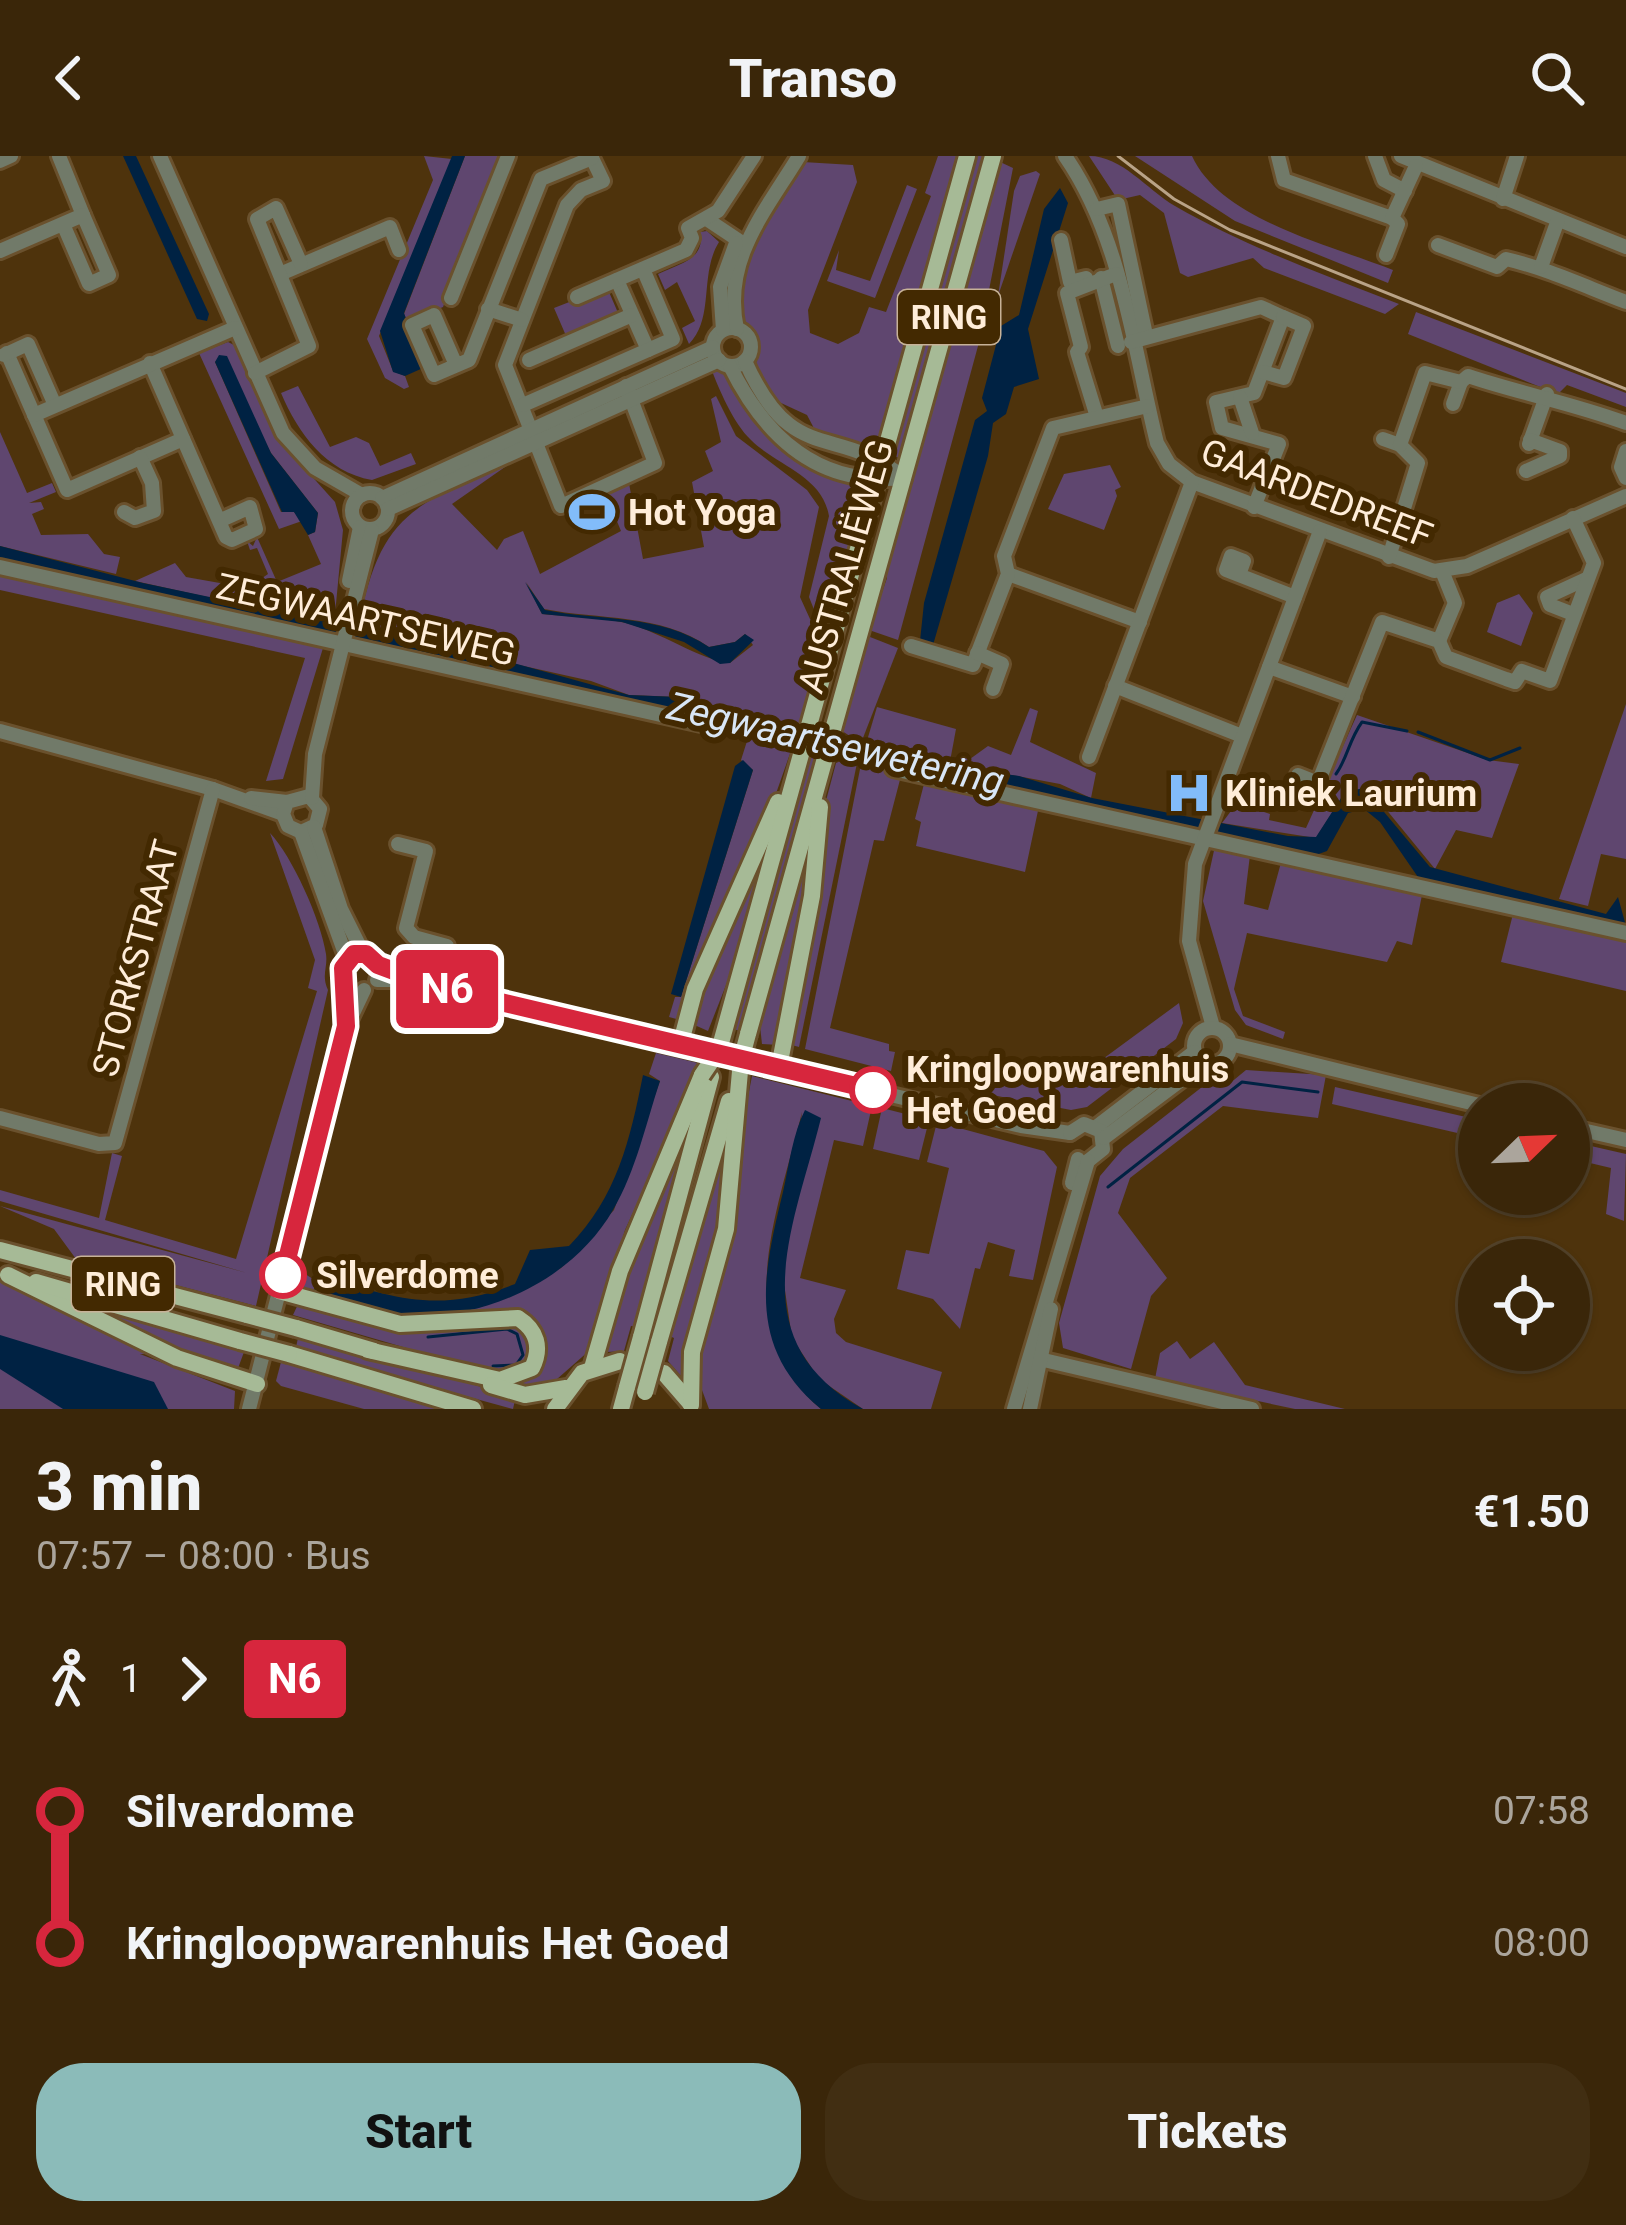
<!DOCTYPE html>
<html lang="en">
<head>
<meta charset="utf-8">
<style>
  body { margin:0; font-family:Roboto,sans-serif; background:#412e12; color:#f1f3f6; height:100vh; display:flex; flex-direction:column; font-size:45px; white-space:nowrap }
  * { box-sizing:border-box; margin:0 }
  p { font-size:39px; color:#aba59c }
  .icon { flex:none; width:66px; height:66px; fill:none; stroke:currentColor; stroke-width:2; stroke-linecap:round; stroke-linejoin:round }
  .map { position:relative; height:1253px; overflow:hidden }
  .drawer { display:flex; flex-direction:column; background:#3a2609; flex:1 }
  .drawer>* { flex:none }
  .badge { padding:0 24px; border-radius:9px; font-size:42px; line-height:78px }
  .needle { width:78px; rotate:67deg }
  .fabs { position:absolute; left:1458px; top:927px; display:grid; gap:24px }
  .fabs a { display:grid; place-items:center; width:132px; height:132px; border-radius:50%; background:#3a2609; box-shadow:0 3px 9px #0004,0 0 0 3px #54432a; font-size:60px }
  .map>.badge { position:absolute; translate:-50% -50%; box-shadow:0 0 0 6px #fff }
  .legs { display:flex; align-items:center; gap:18px; height:132px; padding:0 36px; font-size:39px }
  .legs p { margin-inline-start:auto }
  .head { display:flex; align-items:center; justify-content:space-between; height:204px; padding:0 36px }
  h1 { font-size:66px; font-weight:800; line-height:90px }
  .action { display:flex; gap:24px; margin-top:auto; padding:24px 36px }
  .action a { flex:1; height:138px; border-radius:48px; background:#8bbbb9; color:#111; font-size:48px; font-weight:800; line-height:138px; text-align:center }
  .action a+a { background:#412e12; color:#f1f3f6 }
  ul { padding:0 36px; list-style:none }
  li { display:flex; align-items:center; gap:42px; height:132px; font-size:45px }
  li i { display:grid; place-items:center; width:18px; height:100%; margin:0 15px; background:currentColor }
  li i::after { content:''; width:30px; height:30px; margin:-15px; border:9px solid; border-radius:50%; background:#3a2609 }
  li p { margin-inline-start:auto }
  li:first-child i { background:linear-gradient(#0000 50%,currentColor 0) }
  li:last-child i { background:linear-gradient(currentColor 50%,#0000 0) }
  header { display:flex; justify-content:space-between; align-items:center; height:156px; padding:0 36px; background:#3a2609; font-size:54px; font-weight:800 }
  .map>svg:first-child { display:block }
  .green { fill:#5f466f; fill-rule:evenodd }
  .water { fill:#002243 }
  .lines { fill:none; stroke-linecap:round; stroke-linejoin:round }
  .stream { stroke:#002243; stroke-width:3 }
  .minor-casing { stroke:#6a512d; stroke-width:20 }
  .major-casing { stroke:#6a512d; stroke-width:22 }
  .minor { stroke:#717a69; stroke-width:14 }
  .major { stroke:#a6ba96; stroke-width:16 }
  .tram { stroke:#b9a387; stroke-width:3 }
  .major-bridge-casing { stroke:#6a512d; stroke-width:22; stroke-linecap:butt }
  .major-bridge { stroke:#a6ba96; stroke-width:16 }
  .line-1-casing { stroke:#fff; stroke-width:27 }
  .line-1 { stroke:#d7263d; stroke-width:18 }
  .stop-1-dot { fill:#fff; stroke:#d7263d; stroke-width:6 }
  .labels { text-anchor:middle; stroke-width:12; stroke-linejoin:round; paint-order:stroke }
  .shield { fill:#432901; stroke:#c7b298; stroke-width:3 }
  .shield-label { font-size:33px; font-weight:bold; fill:#ffedd9 }
  .street-label { font-size:36px; fill:#ffedd9; stroke:#432901 }
  .poi-label { font-size:36px; font-weight:bold; fill:#ffedd9; stroke:#432901; text-anchor:start }
  .stop-label { font-size:36px; font-weight:bold; fill:#ffedd9; stroke:#432901; text-anchor:start }
  .water-label { font-size:39px; font-style:italic; fill:#d9e6f5; stroke:#432901 }
</style>
</head>
<body>
<header><svg class="icon" aria-label="back" viewBox="0 0 24 24"><path d="M15 5l-7 7 7 7"/></svg>Transo<svg class="icon" aria-label="search" viewBox="0 0 24 24"><circle cx="10" cy="10" r="6"/><path d="M15 15l6 6"/></svg></header>
<div class="map">
<svg width="1626" height="1253" viewBox="0 0 1626 1253">
  <rect width="100%" height="100%" fill="#4e330c"/>
  <g class="green">
    <polygon points="424,0 452,3 379,180 393,215 405,220 409,231 404,233 385,222 367,183 433,24"/>
    <polygon points="465,0 503,0 443,151 408,166 404,158"/>
    <polygon points="938,0 961,0 878,285 864,292 817,278 807,259 768,241 751,207 754,186 736,153 744,96 803,6 853,9 857,26 808,154 810,177 838,188 859,177 869,151 886,156 931,40 925,37"/>
    <polygon points="975,0 987,0 901,302 896,301 892,294"/>
    <path d="M1089,0C1122,0 1146,33 1175,50C1246,91 1323,118 1399,148L1385,158L1264,112L1253,102L1188,121L1180,117L1164,57L1140,39L1118,44Z"/>
    <path d="M1135,0H1192C1221,64 1330,89 1393,114L1388,127L1235,65Z"/>
    <polygon points="998,5 1013,12 978,190 898,484 869,474 887,422 887,403"/>
    <polygon points="1036,15 1040,18 998,140 1014,35 1020,20"/>
    <polygon points="907,29 917,33 875,142 827,125 839,94 836,114 870,125"/>
    <path d="M707,75L719,86C699,118 715,162 689,188L682,172L695,165L677,126L665,134L658,118C679,108 706,103 700,76Z"/>
    <polygon points="609,136 619,159 567,182 554,152 577,143 581,149"/>
    <polygon points="1416,156 1626,237 1626,251 1567,229 1558,238 1408,178"/>
    <polygon points="228,186 236,190 281,286 335,346 343,374 334,469 135,425 175,407 186,421 248,432 268,418 257,392 250,394 247,385 253,390 257,381 277,426 321,408 308,379 315,376 318,357 271,297 220,202 215,206 281,356 294,356 302,365 279,373 199,197"/>
    <path d="M710,210L728,215L754,265L773,286L865,331L833,462L815,456L809,441L829,360C822,319 777,310 751,284C733,267 719,233 710,210Z"/>
    <path d="M298,230L330,291L356,281L369,287L380,310L411,297L416,308L372,324C326,316 298,277 281,237Z"/>
    <path d="M716,240L736,280L807,334L819,351L800,441L810,463L831,470L803,570L678,541L629,539L591,525L358,473C379,358 413,349 512,306L452,348L497,394L504,383L523,375L540,418L621,375L604,334L628,322L643,403L704,391L692,326L713,315L705,295L721,286L711,243ZM526,426L544,453C599,464 660,457 709,491L735,486L745,478L753,489L730,507C700,504 661,476 626,467C600,461 569,461 542,458Z"/>
    <polygon points="0,276 27,337 52,327 56,336 29,347 41,346 44,353 32,358 41,379 88,378 104,398 120,401 116,418 0,390"/>
    <polygon points="1110,309 1121,331 1115,334 1117,340 1104,374 1048,353 1064,318"/>
    <polygon points="0,419 323,492 283,623 266,625 305,502 0,434"/>
    <polygon points="1519,438 1533,457 1521,490 1487,476 1497,447"/>
    <polygon points="865,479 898,492 861,587 842,575"/>
    <polygon points="1626,548 1626,703 1601,698 1588,750 1559,743"/>
    <polygon points="877,551 956,573 949,611 866,588"/>
    <polygon points="1030,552 1038,555 1030,586 1096,617 1091,642 1060,628 958,609 961,602 970,603 988,590 1011,599"/>
    <polygon points="1357,559 1488,604 1519,608 1492,682 1456,674 1435,713 1376,641 1345,636 1316,682 1222,667 1237,647 1270,658 1269,664 1306,672"/>
    <polygon points="748,582 792,592 760,683 680,864 669,861 675,841 681,841 753,614 741,604"/>
    <polygon points="808,596 820,599 743,876 730,872"/>
    <polygon points="843,604 857,607 799,891 788,888 823,656 836,607"/>
    <polygon points="861,608 902,616 884,685 874,684 830,872 889,888 889,895 895,896 891,915 805,893"/>
    <polygon points="925,624 1039,650 1025,716 916,690 921,666 915,663"/>
    <polygon points="777,659 741,791 708,875 690,867"/>
    <polygon points="814,662 812,713 780,889 762,888 760,870"/>
    <path d="M270,677C292,700 321,764 326,798C328,812 321,819 328,834L256,1150L76,1103L54,1073L0,1050L247,1117L0,1045V1034L99,1062L112,997L122,1000L105,1064L236,1103L317,835L308,832L315,804Z"/>
    <polygon points="1215,690 1250,699 1244,748 1268,754 1282,703 1422,739 1412,789 1397,785 1387,806 1247,777 1234,833 1243,860 1285,876 1283,883 1246,869 1235,854 1203,745"/>
    <polygon points="1513,758 1626,782 1626,835 1501,806"/>
    <polygon points="1179,847 1183,867 1176,883 1087,951 1071,954 982,937 989,911 1066,930"/>
    <polygon points="656,897 698,907 694,924 625,1074 590,1194 548,1231 508,1227 522,1223 536,1171 433,1167 301,1138 302,1133 294,1130 299,1114 316,1125 313,1136 439,1158 481,1151 561,1112 614,1054 660,925 649,918"/>
    <polygon points="1246,914 1326,919 1318,962 1223,950 1130,1022 1118,1057 1167,1122 1151,1140 1131,1213 1063,1192 1059,1167 1100,1020 1123,993 1202,931 1229,928"/>
    <path d="M752,920L872,950L863,990L834,984L800,1122L846,1134L834,1163L836,1177L846,1186L942,1216L931,1253H863L819,1223L792,1182L783,1121L802,956C778,1056 727,1173 821,1253H709L695,1215Z"/>
    <polygon points="1335,931 1479,964 1479,982 1332,948"/>
    <polygon points="882,952 929,964 919,1004 873,993"/>
    <polygon points="693,961 638,1171 631,1170 624,1195 607,1196 636,1090"/>
    <polygon points="937,966 1044,995 1057,1011 1033,1124 1009,1120 1015,1094 988,1086 980,1113 975,1112 960,1173 933,1143 897,1133 906,1094 929,1098 949,1012 927,1006"/>
    <polygon points="728,973 717,1087 681,1220 668,1205 674,1182 667,1179"/>
    <polygon points="1569,985 1626,998 1624,1065 1606,1058 1611,1012 1569,1002"/>
    <polygon points="0,1126 100,1150 244,1196 237,1215 184,1199 140,1198 235,1235 234,1253 0,1253"/>
    <polygon points="300,1144 375,1166 518,1169 530,1184 529,1203 519,1215 489,1216 293,1159"/>
    <polygon points="298,1182 516,1240 513,1253 316,1199 296,1191"/>
    <polygon points="1177,1185 1190,1203 1214,1186 1245,1229 1345,1253 1295,1253 1155,1223 1160,1197"/>
    <polygon points="281,1206 438,1253 364,1253 281,1230 276,1225"/>
  </g>
  <g class="water">
    <polygon points="123,0 136,0 209,158 207,165 197,163"/>
    <polygon points="452,0 465,0 404,157 423,212 405,220 393,216 380,175"/>
    <polygon points="1060,32 1068,47 1028,173 1039,223 1014,231 1006,258 993,267 988,300 933,489 920,485 924,447 975,264 987,255 982,242 1001,170 1019,159 1044,53"/>
    <polygon points="219,199 227,200 271,297 318,357 315,376 308,379 294,356 282,356 215,206"/>
    <polygon points="0,390 143,427 485,499 629,539 678,541 948,611 1019,620 1092,642 1288,680 1316,681 1345,636 1364,632 1430,711 1606,758 1618,741 1626,770 1420,724 1380,666 1364,653 1348,657 1327,695 1313,700 0,404"/>
    <path d="M525,426L545,454C600,465 660,458 709,491L735,486L745,478L754,484L730,507L720,508L684,486L622,466L542,458Z"/>
    <polygon points="743,604 753,614 681,841 671,838 735,610"/>
    <path d="M643,919L660,925C646,967 636,1015 613,1054C571,1127 475,1170 392,1158C366,1154 339,1143 313,1136L322,1121C397,1142 438,1158 515,1128L530,1094L569,1090C617,1041 630,984 643,919Z"/>
    <path d="M805,954L821,962C794,1071 738,1184 863,1253H821C746,1191 763,1118 783,1036C789,1009 793,977 805,954Z"/>
    <polygon points="0,1179 154,1226 168,1253 63,1253 0,1213"/>
  </g>
  <g class="lines">
    <g class="stream">
      <polyline points="1418,576 1490,604 1520,592"/>
      <path d="M1336,618C1347,603 1349,584 1362,566L1407,575"/>
      <polyline points="1108,1031 1242,926 1318,936"/>
      <polyline points="428,1181 507,1173 517,1178 523,1199 516,1209 493,1210"/>
    </g>
    <g class="minor-casing">
      <g id="minor">
        <polyline points="59,0 83,59"/>
        <polyline points="160,0 283,277 315,312 362,339"/>
        <polyline points="591,0 603,25 581,34 567,49 505,209 561,350 655,307 626,230"/>
        <path d="M1065,0C1122,82 1133,191 1157,287L1169,308L1192,326L1434,415L1467,410L1626,340"/>
        <polyline points="1278,0 1284,24 1392,62"/>
        <polyline points="1375,0 1384,24 1405,35"/>
        <polyline points="1401,0 1626,91"/>
        <polyline points="0,5 11,0"/>
        <polyline points="1503,43 1517,0"/>
        <polyline points="1097,53 1118,48 1146,179"/>
        <polyline points="708,64 744,88"/>
        <polyline points="1061,84 1070,126 1086,122"/>
        <path d="M1438,89L1497,111L1506,103C1548,113 1584,130 1626,146"/>
        <polyline points="0,95 83,59 109,119 89,128 63,68"/>
        <polyline points="1386,99 1398,68 1392,62 1416,10"/>
        <polyline points="1541,111 1558,64"/>
        <polyline points="280,118 390,71 399,94"/>
        <polyline points="1101,122 1118,190"/>
        <polyline points="617,124 648,194"/>
        <polyline points="577,141 686,94 692,82 688,72 718,55 754,0"/>
        <polyline points="451,142 508,0"/>
        <polyline points="488,153 522,164"/>
        <circle cx="732" cy="191" r="19"/>
        <path d="M737,173C722,104 765,56 799,0"/>
        <polyline points="723,174 720,131 736,87"/>
        <polyline points="1131,186 1261,151 1283,161 1254,237 1216,246 1222,272 1279,288 1254,351"/>
        <polyline points="7,197 67,334 183,283"/>
        <polyline points="4,199 28,188 54,247"/>
        <polyline points="529,204 632,159"/>
        <path d="M745,205C794,314 835,265 904,322"/>
        <polyline points="150,207 226,381 232,384 256,373 250,351 219,365"/>
        <polyline points="456,209 434,159 412,169 434,219 469,204 541,23 592,2"/>
        <path d="M730,210C765,281 818,331 904,322"/>
        <polyline points="1263,216 1284,222 1304,170 1283,161"/>
        <polyline points="255,217 309,190 257,63 276,52 301,108"/>
        <polyline points="1240,241 1252,277"/>
        <polyline points="1453,248 1461,226"/>
        <polyline points="523,249 673,183 643,113"/>
        <polyline points="34,259 235,172"/>
        <polyline points="1097,261 1077,196 1081,191 1067,137 1116,118"/>
        <polyline points="1383,283 1400,289 1418,307 1389,401"/>
        <polyline points="1529,288 1547,238"/>
        <path d="M1400,289L1425,217L1461,226L1468,220C1522,238 1572,247 1626,267"/>
        <polyline points="1626,295 1621,311 1626,322"/>
        <polyline points="1526,315 1560,300 1560,295 1530,284"/>
        <circle cx="370" cy="355" r="18"/>
        <polyline points="382,342 713,191"/>
        <polyline points="388,353 719,204"/>
        <polyline points="124,356 135,362 154,355 152,327 140,301"/>
        <polyline points="0,411 719,572"/>
        <polyline points="1008,418 1140,466"/>
        <polyline points="1239,419 1244,405 1231,400 1226,414 1295,441"/>
        <polyline points="349,425 360,371"/>
        <polyline points="1573,458 1550,449 1547,441 1586,423"/>
        <polyline points="1439,485 1455,447 1442,415"/>
        <polyline points="911,490 973,509 1008,418 1004,400 1053,272 1148,250"/>
        <polyline points="977,497 1002,508 993,533"/>
        <polyline points="1269,511 1353,541"/>
        <polyline points="1115,530 1242,580"/>
        <polyline points="0,575 213,633 283,658"/>
        <polyline points="1089,601 1192,326"/>
        <polyline points="893,613 1626,777"/>
        <polyline points="251,642 287,646 309,640 320,653 316,669 301,676 288,670 283,658 287,646"/>
        <polyline points="312,642 315,598 372,374"/>
        <polyline points="1288,644 1298,619 1318,627 1382,466 1439,485 1446,501 1506,523 1515,526 1522,515 1550,525 1594,407 1573,362"/>
        <polyline points="314,671 341,753 363,797"/>
        <polyline points="301,676 347,803"/>
        <polyline points="398,688 426,695 406,772 414,781 447,790 437,831"/>
        <polyline points="377,824 413,824"/>
        <polyline points="347,870 342,815 350,800 363,797 378,810 437,831 1021,970 1070,977"/>
        <polyline points="1213,871 1189,785 1195,708 1320,375"/>
        <circle cx="1212" cy="890" r="18"/>
        <polyline points="1230,888 1479,949"/>
        <polyline points="0,962 99,988 115,987 213,633"/>
        <polyline points="1096,971 1194,896"/>
        <polyline points="1569,971 1626,984"/>
        <polyline points="1070,977 1084,968 1101,975 1103,993 1088,1005"/>
        <polyline points="1104,982 1204,907"/>
        <polyline points="1072,1027 1078,1003"/>
        <polyline points="1031,1201 1252,1253"/>
        <polyline points="249,1253 347,870 364,834"/>
        <polyline points="1014,1253 1088,1005"/>
        <polyline points="1030,1253 1051,1153"/>
      </g>
    </g>
    <g class="major-casing">
      <g id="major">
        <polyline points="748,878 993,0"/>
        <polyline points="681,886 695,833 778,646"/>
        <polyline points="719,894 967,0"/>
        <polyline points="779,911 812,740 820,651"/>
        <polyline points="0,1094 247,1159"/>
        <polyline points="8,1119 177,1202 257,1228"/>
        <polyline points="36,1126 240,1185"/>
        <path d="M279,1135L400,1168L518,1162C537,1174 542,1192 532,1212L500,1224L368,1194"/>
        <polyline points="296,1172 374,1195"/>
        <polyline points="641,1181 711,921"/>
        <polyline points="659,1186 729,945"/>
        <polyline points="289,1198 473,1253"/>
        <polyline points="592,1212 620,1115 702,919"/>
        <polyline points="664,1217 690,1247"/>
        <polyline points="491,1229 525,1239 566,1232"/>
        <polyline points="691,1249 692,1196 726,1073 741,904"/>
        <polyline points="555,1253 582,1217 620,1205"/>
        <polyline points="621,1253 627,1231"/>
      </g>
    </g>
    <use href="#minor" class="minor"/>
    <use href="#major" class="major"/>
    <polyline class="tram" points="1118,0 1174,43 1230,74 1626,233"/>
    <g class="major-bridge-casing">
      <g id="major-bridge">
        <polyline points="741,904 748,878"/>
        <polyline points="702,919 719,894"/>
        <polyline points="247,1159 296,1172"/>
        <polyline points="240,1185 289,1198"/>
        <polyline points="627,1231 641,1181"/>
        <polyline points="645,1236 659,1186"/>
      </g>
    </g>
    <use href="#major-bridge" class="major-bridge"/>
  </g>
  <g class="lines">
    <g class="line-1-casing">
      <polyline id="line-1" points="283,1119 346,870 343,812 354,798 366,798 378,809 437,831 873,934"/>
    </g>
    <use href="#line-1" class="line-1"/>
  </g>
  <defs>
    <g id="stadium-bare" transform="scale(3.6)"><path d="M0-5a6.5 5 0 1 0 0 10a6.5 5 0 1 0 0-10ZM-3.5-1.8h7v3.6h-7Z" fill="#82bcfa" stroke="#432901" stroke-width="2.5" paint-order="stroke"/></g>
    <g id="hospital-bare" transform="scale(3.6)"><path d="M-5-5h3v3.5h4V-5h3V5h-3V1.5h-4V5h-3Z" fill="#82bcfa" stroke="#432901" stroke-width="2.5" paint-order="stroke"/></g>
  </defs>
  <g fill-rule="evenodd">
    <use href="#stadium-bare" x="592" y="356"/>
    <use href="#hospital-bare" x="1189" y="637"/>
  </g>
  <g class="stop-1-dot">
    <circle cx="873" cy="934" r="21"/>
    <circle cx="283" cy="1119" r="21"/>
  </g>
  <g class="labels">
    <g class="shield">
      <rect x="898" y="134" width="102" height="54" rx="9"/>
      <rect x="72" y="1101" width="102" height="54" rx="9"/>
    </g>
    <g class="shield-label">
      <text x="949" y="173">RING</text>
      <text x="123" y="1140">RING</text>
    </g>
    <g class="street-label">
      <text transform="translate(1317 337) rotate(21)" y="13">GAARDEDREEF</text>
      <text transform="translate(845 410) rotate(-74)" y="13">AUSTRALIËWEG</text>
      <text transform="translate(366 463) rotate(13)" y="13">ZEGWAARTSEWEG</text>
      <text transform="translate(135 802) rotate(-75)" y="13">STORKSTRAAT</text>
    </g>
    <g class="poi-label">
      <text x="628" y="369">Hot Yoga</text>
      <text x="1225" y="650">Kliniek Laurium</text>
    </g>
    <g class="stop-label">
      <text x="906" y="926">Kringloopwarenhuis<tspan x="906" dy="41">Het Goed</tspan></text>
      <text x="316" y="1132">Silverdome</text>
    </g>
    <g class="water-label">
      <text transform="translate(836 587) rotate(13)" y="14">Zegwaartsewetering</text>
    </g>
  </g>
</svg>
<div class="fabs">
<a><svg class="needle" viewBox="-14 -14 28 28"><path d="M0-13l5 13h-10z" fill="#e53935"/><path d="M0 13l5-13h-10z" fill="#aba59c"/></svg></a>
<a><svg class="icon" aria-label="locate" viewBox="0 0 24 24"><circle cx="12" cy="12" r="6"/><path d="M12 2v4M12 18v4M2 12h4M18 12h4"/></svg></a>
</div>
<b class="badge" style="left:447px;top:833px;background:#d7263d;color:#fff">N6</b>
</div>
<section class="drawer">
<div class="head"><div><h1>3 min</h1><p>07:57 – 08:00 · Bus</p></div><b>€1.50</b></div>
<div class="legs"><svg class="icon" aria-label="walk" viewBox="0 0 24 24"><circle cx="13" cy="4" r="2"/><path d="M13 8l-2 6 4 7M11 14l-3 7M7 12l3-4h3l4 4"/></svg>1<svg class="icon" aria-label="forward" viewBox="0 0 24 24"><path d="M9 5l7 7-7 7"/></svg><b class="badge" style="background:#d7263d;color:#fff">N6</b></div>
<ul>
<li><i style="color:#d7263d"></i><b>Silverdome</b><p>07:58</p></li>
<li><i style="color:#d7263d"></i><b>Kringloopwarenhuis Het Goed</b><p>08:00</p></li>
</ul>
<div class="action"><a>Start</a><a>Tickets</a></div>
</section>
</body>
</html>
